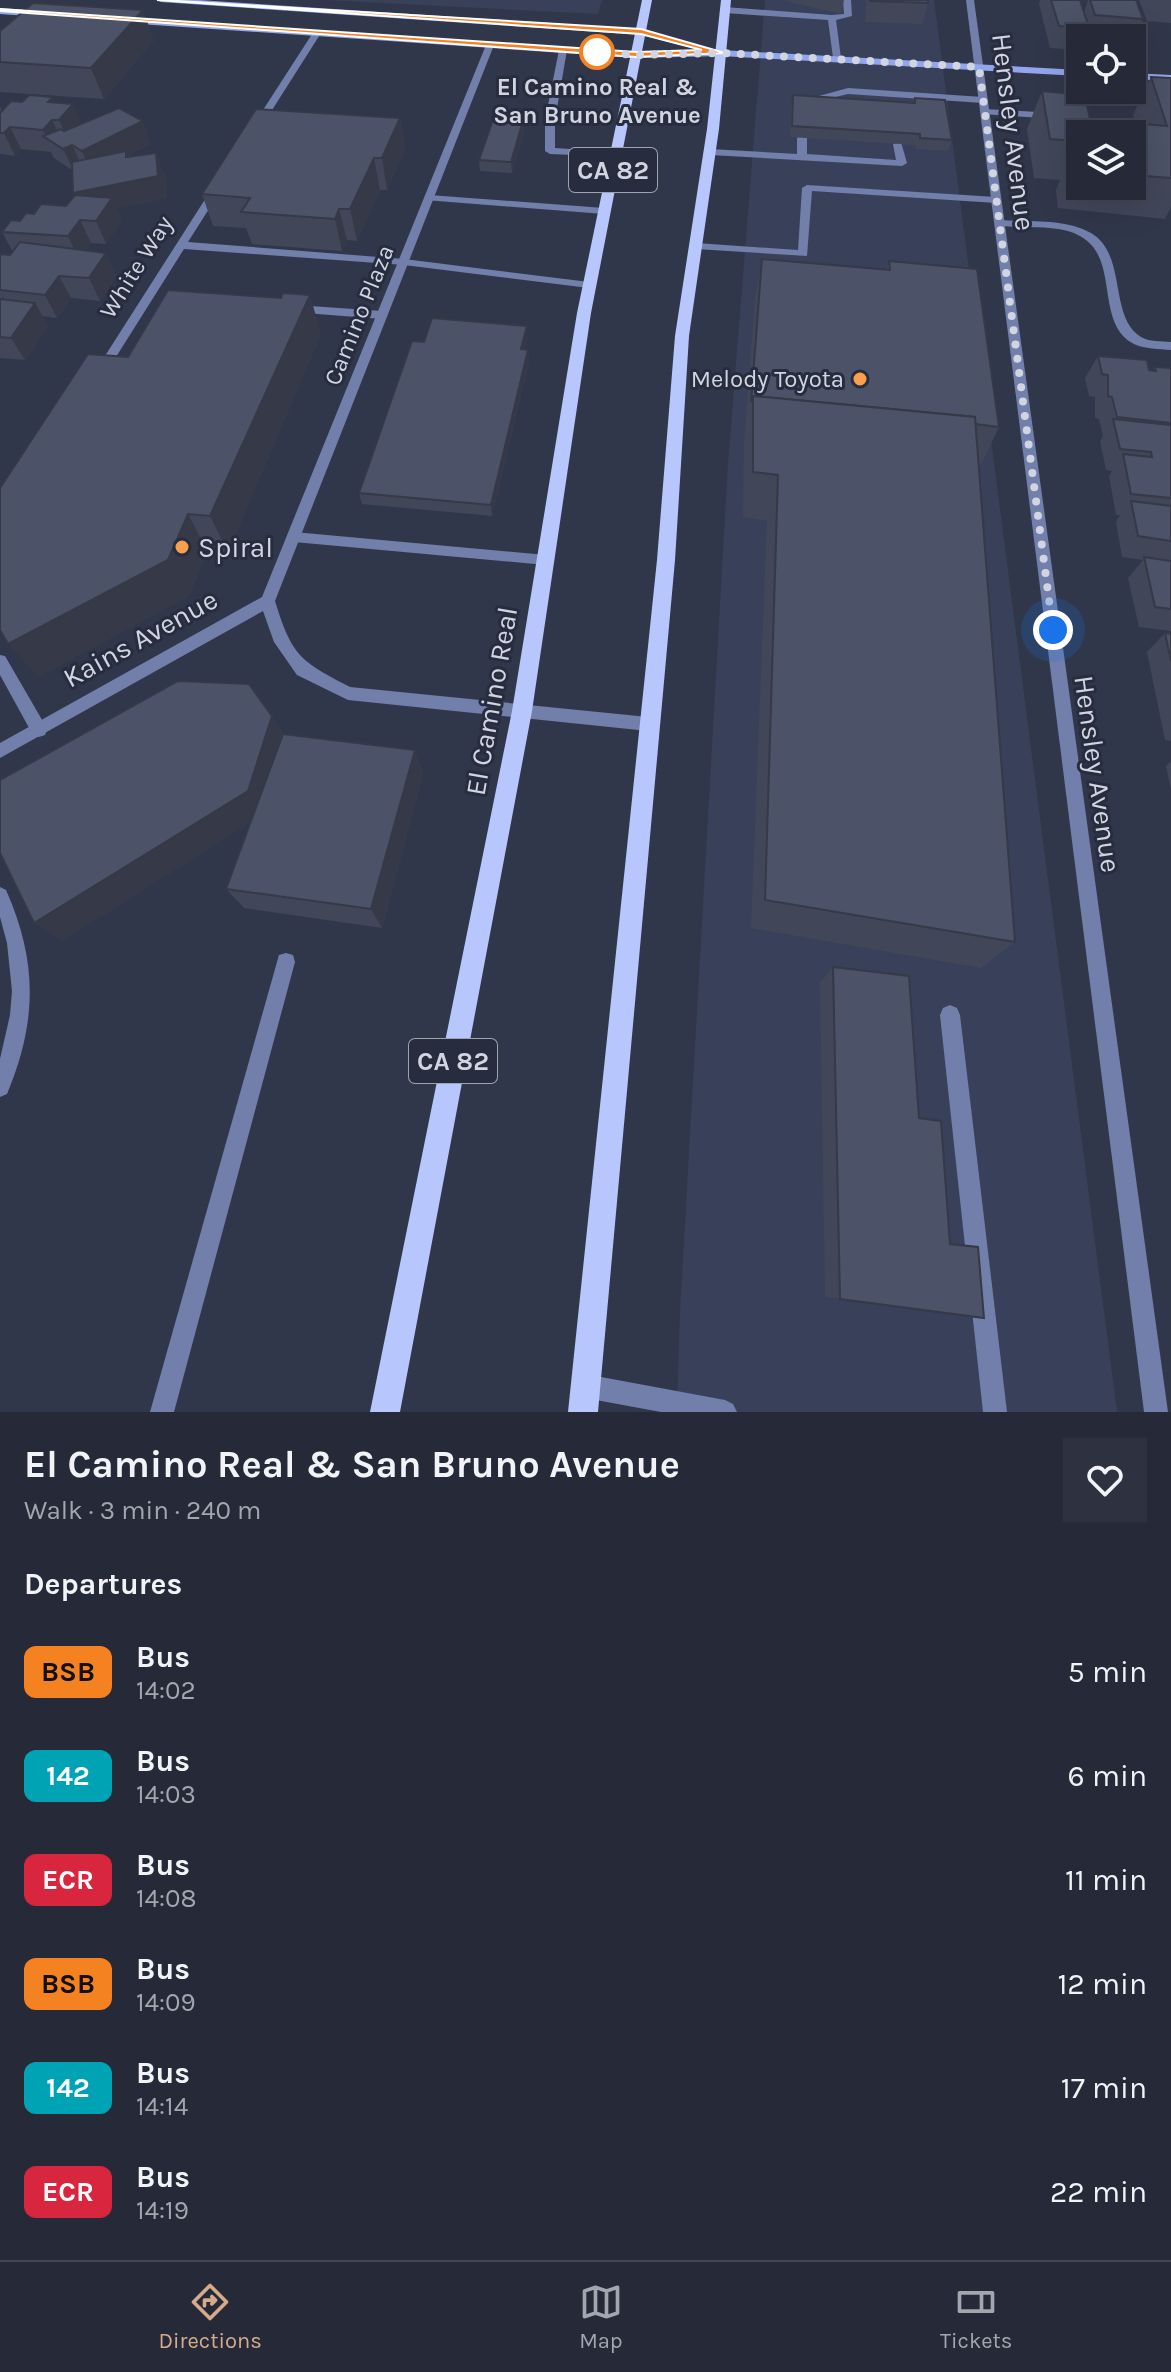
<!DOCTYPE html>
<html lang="en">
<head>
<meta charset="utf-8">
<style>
  body { margin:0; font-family:Karla,sans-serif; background:#2d3140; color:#f1f3f6; height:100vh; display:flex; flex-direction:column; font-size:30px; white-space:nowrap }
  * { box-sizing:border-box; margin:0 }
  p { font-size:26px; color:#a3a6ae }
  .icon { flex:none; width:44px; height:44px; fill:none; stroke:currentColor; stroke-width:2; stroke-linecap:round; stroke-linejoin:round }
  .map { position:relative; height:1412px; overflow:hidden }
  .panel { display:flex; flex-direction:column; background:#252938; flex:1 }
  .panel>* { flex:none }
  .badge { padding:0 16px; border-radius:12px; font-size:28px; line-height:52px }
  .controls { position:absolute; left:1066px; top:24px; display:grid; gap:16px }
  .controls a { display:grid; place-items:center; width:80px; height:80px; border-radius:0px; background:#252938; box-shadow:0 8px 32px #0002,0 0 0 2px #424553; font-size:40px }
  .you { position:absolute; width:40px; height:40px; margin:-20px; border:6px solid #fff; border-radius:50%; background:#1a73e8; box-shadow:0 0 0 12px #1a73e833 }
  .map>.badge { position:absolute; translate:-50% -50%; box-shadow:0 0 0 4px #fff }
  h2 { padding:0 24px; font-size:30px; line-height:72px }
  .round { display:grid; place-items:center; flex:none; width:84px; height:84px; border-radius:0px; background:#2d3140 }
  .summary { display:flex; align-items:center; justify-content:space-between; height:136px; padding:0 24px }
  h1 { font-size:38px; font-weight:700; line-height:60px }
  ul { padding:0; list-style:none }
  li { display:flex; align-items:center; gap:24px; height:104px; padding:0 24px }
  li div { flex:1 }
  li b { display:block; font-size:30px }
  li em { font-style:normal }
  li .badge { min-width:88px; font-weight:700; text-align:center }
  .tab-bar { display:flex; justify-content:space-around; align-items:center; height:112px; border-top:2px solid #424553; background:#252938; font-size:22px; color:#a3a6ae }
  .tab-bar a { display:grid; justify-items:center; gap:4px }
  .tab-bar .on { color:#d6ab8b }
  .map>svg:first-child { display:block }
  .built { fill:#39405a }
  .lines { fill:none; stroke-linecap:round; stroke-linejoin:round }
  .lane { fill:#727fab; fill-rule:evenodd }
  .street { fill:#727fab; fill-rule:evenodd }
  .secondary { fill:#93a6ed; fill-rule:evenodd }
  .primary { fill:#b7c7fe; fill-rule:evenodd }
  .wall { fill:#414759; fill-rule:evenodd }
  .shaded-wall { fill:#353948 }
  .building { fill:#4c5267; stroke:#353948; stroke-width:2 }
  .line { fill:#f58220; stroke:#fff; stroke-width:2 }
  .walk { stroke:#d1d5e1; stroke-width:8; stroke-dasharray:0 14.4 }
  .stop-dot { fill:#fff; stroke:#f58220; stroke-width:4 }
  .poi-dot { fill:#f8a04b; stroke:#272d3f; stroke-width:3 }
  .labels { text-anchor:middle; stroke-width:6; stroke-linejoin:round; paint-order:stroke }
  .far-stop-label { font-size:24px; font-weight:bold; fill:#d1d5e1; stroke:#272d3f }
  .far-street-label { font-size:24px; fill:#d1d5e1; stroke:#272d3f }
  .far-poi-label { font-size:24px; fill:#d1d5e1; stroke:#272d3f; text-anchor:end }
  .shield { fill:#272d3f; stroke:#9ea3b0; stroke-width:2 }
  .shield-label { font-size:26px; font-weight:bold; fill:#d1d5e1 }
  .street-label { font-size:28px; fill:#d1d5e1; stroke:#272d3f }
  .poi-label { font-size:28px; fill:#d1d5e1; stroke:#272d3f; text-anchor:start }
</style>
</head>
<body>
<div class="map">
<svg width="1171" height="1412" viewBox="0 0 1171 1412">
  <rect width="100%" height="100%" fill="#31374a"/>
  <g class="built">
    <polygon points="325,0 602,0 598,14"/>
    <polygon points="765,0 934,0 1117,1412 677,1412 680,1312 728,464"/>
  </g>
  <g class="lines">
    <g class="lane">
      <polygon points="843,0 851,0 852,16 836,20 841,58 837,61 833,58 828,20 725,13 721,10 725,7 832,15 844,14"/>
      <polygon points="314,31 321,33 260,129 254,129 252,127"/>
      <polygon points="563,47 567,50 555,120 555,148 615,152 620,155 619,157 550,154 545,151 545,120 559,50"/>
      <polygon points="848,88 983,97 988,100 983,103 848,94 802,105 797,102"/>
      <polygon points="985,109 1055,113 1060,116 1055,119 982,114 980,112"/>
      <polygon points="802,135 807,138 807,154 896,160 893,144 901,142 907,163 902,166 710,155 705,152 710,149 797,154 797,138"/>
      <polygon points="807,185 996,197 1001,200 996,203 812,191 807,256 696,249 691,246 696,243 798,250 802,188"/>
      <polygon points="216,187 221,190 188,242 404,259 589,282 595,285 589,288 404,265 184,249 104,376 96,376 96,370 211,190"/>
      <polygon points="429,195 604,208 609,211 604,214 425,200 425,196"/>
      <path d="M999,220C1028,222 1065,218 1091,233C1128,255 1108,317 1141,337C1149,342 1161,341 1171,342V350C1159,349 1145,349 1134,344C1096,325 1118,264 1086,240C1063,222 1023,230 995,225V221Z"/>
      <polygon points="296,305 382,311 388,315 382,319 292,312 292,306"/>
      <polygon points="294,532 546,555 553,560 546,565 294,542 287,537"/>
      <polygon points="0,655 5,656 45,725 47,730 45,735 39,737 33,735 0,675"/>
      <path d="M0,887L6,890C38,962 37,1022 7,1094L0,1097V1059L10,1015L12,991L7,943L0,917Z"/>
      <polygon points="286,953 293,955 295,962 174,1412 150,1412 277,962 279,955"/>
      <polygon points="950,1005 957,1008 960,1015 1007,1412 983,1412 940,1015 943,1008"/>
    </g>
    <g class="street">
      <polygon points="966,0 974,0 1168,1412 1144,1412"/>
      <path d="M490,42L494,45L275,601C292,656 300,661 350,687L648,717L654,719L656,724L654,729L648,731L348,700L297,675L274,642L263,611L0,758V743L262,597L486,45Z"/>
      <polygon points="585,1374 725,1400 733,1404 737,1412 661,1412 585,1398 577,1394 573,1386 577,1378"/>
    </g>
    <g class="secondary">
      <polygon points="157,0 198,0 641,29 704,47 700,50 641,35 161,2"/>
      <polygon points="0,8 42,11 46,14 42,17 0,14"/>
      <polygon points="122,18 636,52 721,50 1080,70 1080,76 721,56 636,58 125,23 122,22"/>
      <polygon points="1132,73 1171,75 1171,81 1132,79"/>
    </g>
    <g class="primary">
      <polygon points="642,0 652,0 591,313 532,711 400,1412 370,1412 512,711 577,313"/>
      <polygon points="721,0 731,0 719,129 689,336 675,560 598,1412 568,1412 657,560 675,336 707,129"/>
    </g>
  </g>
  <g class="wall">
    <polygon points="782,0 844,0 841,14"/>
    <polygon points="866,0 928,0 928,3 922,24 865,22"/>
    <polygon points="1040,0 1080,0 1084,12 1088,0 1136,0 1143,19 1133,40 1132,38 1105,38 1086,37 1086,36 1085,38 1080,38 1080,50 1050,48 1039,4"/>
    <polygon points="1139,0 1171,0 1171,23 1147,21"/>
    <polygon points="0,31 154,40 104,99 0,92"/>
    <path d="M1151,77L1171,78V207L1165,219L1058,208L1056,190L1060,180L1034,178L1027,129L1042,91L1090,119L1136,124L1133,115ZM1080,134H1132V186H1080Z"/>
    <polygon points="793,95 913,103 915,98 952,140 948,151 916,149 916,145 790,137 791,107"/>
    <polygon points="56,103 73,104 81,124 151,144 128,155 165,175 167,198 117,208 122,220 106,244 91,243 85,251 106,253 116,276 100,301 71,298 57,318 42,316 48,326 25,360 0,358 0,254 10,255 13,252 2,232 34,214 66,206 74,196 72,170 54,158 51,152 21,149 15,156 0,154 0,106 2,111"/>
    <polygon points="400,118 405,149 387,190 380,190 357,241 347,240 342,251 252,244 246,228 213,226 202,194"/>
    <polygon points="523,121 524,133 512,173 480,171 479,160"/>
    <polygon points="762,259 886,270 889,261 999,427 981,465 978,464 1015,942 981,968 751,928 767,521 743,517 744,443 755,298"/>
    <polygon points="321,334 228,552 207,550 189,596 38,677 128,357"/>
    <polygon points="527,337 524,350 528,350 529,362 492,516 362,504 359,493 424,342"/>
    <polygon points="1098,356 1149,370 1153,370 1155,367 1171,368 1171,631 1139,627 1128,578 1143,560 1122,557 1116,522 1120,515 1116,515 1109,476 1112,471 1106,470 1100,441 1103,436 1099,419 1095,418 1095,397 1089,396 1085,378"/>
    <polygon points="1165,633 1171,634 1171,741 1165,740 1147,652"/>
    <polygon points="272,716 283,735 415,750 423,774 382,928 244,908 226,889 251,822 62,941"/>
    <polygon points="1171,761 1171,790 1166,766"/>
    <polygon points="833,967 919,1118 950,1244 984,1318 825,1297 820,983"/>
  </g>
  <g class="shaded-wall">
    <polygon points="143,10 154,40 104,99 91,68"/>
    <polygon points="53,97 62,117 73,104 82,126 69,142 59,120 48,102"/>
    <polygon points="400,118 405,149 387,190 382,158"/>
    <polygon points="52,120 63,142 47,138 43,130"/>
    <polygon points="143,121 151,144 128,155 135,173 92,174 82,151"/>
    <polygon points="523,121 524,133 512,173 511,162"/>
    <polygon points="10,127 21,149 15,156 4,133"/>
    <polygon points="72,145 82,167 74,171 63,149"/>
    <polygon points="156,153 165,175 167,198 117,208 122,220 106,244 96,221 83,215 73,193"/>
    <polygon points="374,158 380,190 357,241 350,209"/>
    <polygon points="339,209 347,240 342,251 335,219"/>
    <polygon points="80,220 91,243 79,259 68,236"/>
    <polygon points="106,253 116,276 100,301 89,278"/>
    <polygon points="59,276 71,298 57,318 45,295"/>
    <polygon points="310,295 321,334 228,552 210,516"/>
    <polygon points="35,303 48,326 25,360 11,338"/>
    <polygon points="527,326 527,337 521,361 521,349"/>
    <polygon points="528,350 529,362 492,516 491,505"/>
    <polygon points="188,514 207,550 189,596 38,677 8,644"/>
    <polygon points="272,716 286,741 264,814 62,941 34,923"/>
    <polygon points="415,750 423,774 382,928 371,909"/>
  </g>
  <g class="building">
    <polygon points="870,0 928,0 928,3 870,1"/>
    <polygon points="1051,0 1080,0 1089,28 1059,26"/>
    <polygon points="1090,0 1136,0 1143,19 1095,15"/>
    <polygon points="33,3 143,10 91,68 0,62 0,31"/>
    <polygon points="1151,77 1171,78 1171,178 1132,175 1132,134 1080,134 1080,170 1076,169 1072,151 1078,152 1076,141 1050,139 1042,91 1085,95 1090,119 1167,126"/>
    <polygon points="29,95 53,97 48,102 73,104 59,120 52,120 43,130 10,127 4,133 0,133 0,113 11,101 22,102"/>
    <polygon points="793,95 915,103 915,98 945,100 952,140 920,138 920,134 792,126"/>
    <polygon points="119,108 143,121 82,151 72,145 63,149 43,136 61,129 64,131"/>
    <polygon points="256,109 400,118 382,158 374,158 350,209 339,209 335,219 241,212 250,198 202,194"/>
    <polygon points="493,120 523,121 511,162 479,160"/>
    <polygon points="126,151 126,157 156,153 158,176 73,193 72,162"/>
    <polygon points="75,195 112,198 96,221 80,220 68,236 2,232 11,220 20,221 26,213 34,214 41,204 66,206"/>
    <polygon points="20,242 106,253 89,278 59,276 45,295 0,290 0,254 10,255"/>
    <polygon points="762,259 890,270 889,261 977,269 999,427 975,424 975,417 753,396 751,402"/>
    <polygon points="168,290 281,298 283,293 310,295 210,516 188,514 168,560 8,644 0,630 0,488 88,354 128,357"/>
    <polygon points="0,299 35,303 11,338 0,337"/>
    <polygon points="432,318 527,326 521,349 528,350 491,505 359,493 412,341 424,342"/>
    <polygon points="1098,356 1147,360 1149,370 1156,371 1155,367 1171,368 1171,423 1117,417 1112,397 1108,396 1108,375 1102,374"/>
    <polygon points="753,396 975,417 1015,942 765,900 778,475 753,472"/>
    <polygon points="1113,419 1171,425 1171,498 1131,494 1123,454 1152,457 1151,452 1120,449"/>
    <polygon points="1131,501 1171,506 1171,541 1138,536"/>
    <polygon points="1144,557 1171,561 1171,609 1155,607"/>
    <polygon points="1165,633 1171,634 1171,661"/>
    <polygon points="178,681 249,684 272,716 248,791 34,923 0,853 0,780"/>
    <polygon points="283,734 415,750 371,909 226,889"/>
    <polygon points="833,967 909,976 919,1118 941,1121 950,1244 978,1247 984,1318 840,1299"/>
  </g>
  <polygon class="line" points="157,0 161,0 641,29 725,53 636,57 0,11 0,9 636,52 702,50 641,34"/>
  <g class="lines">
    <polyline class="walk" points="597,52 636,55 721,53 979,67 1053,630"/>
  </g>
  <circle class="stop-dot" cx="597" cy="52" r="16"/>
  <g class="poi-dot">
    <circle cx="860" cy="379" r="8"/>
    <circle cx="182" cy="547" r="8"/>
  </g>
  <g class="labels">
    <g class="far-stop-label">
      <text x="597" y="95">El Camino Real &amp;<tspan x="597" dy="28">San Bruno Avenue</tspan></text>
    </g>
    <g class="far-street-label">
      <text transform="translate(136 267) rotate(-58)" y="8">White Way</text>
      <text transform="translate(359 315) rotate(-68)" y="8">Camino Plaza</text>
    </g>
    <g class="far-poi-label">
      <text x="844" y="387">Melody Toyota</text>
    </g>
    <g class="shield">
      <rect x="569" y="148" width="88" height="44" rx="6"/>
      <rect x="409" y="1039" width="88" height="44" rx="6"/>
    </g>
    <g class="shield-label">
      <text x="613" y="179">CA 82</text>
      <text x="453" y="1070">CA 82</text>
    </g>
    <g class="street-label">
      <text transform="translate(1014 132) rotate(83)" y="10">Hensley Avenue</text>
      <text transform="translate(140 638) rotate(-29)" y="10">Kains Avenue</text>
      <text transform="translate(491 701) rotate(-80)" y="10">El Camino Real</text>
      <text transform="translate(1098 774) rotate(82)" y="10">Hensley Avenue</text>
    </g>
    <g class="poi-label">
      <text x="198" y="557">Spiral</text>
    </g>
  </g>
</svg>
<div class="controls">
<a><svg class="icon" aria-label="locate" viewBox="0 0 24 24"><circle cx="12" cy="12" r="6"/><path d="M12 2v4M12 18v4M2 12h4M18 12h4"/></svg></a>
<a><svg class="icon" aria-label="layers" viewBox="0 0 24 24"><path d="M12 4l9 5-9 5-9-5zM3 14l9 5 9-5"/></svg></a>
</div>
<div class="you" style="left:1053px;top:630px"></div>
</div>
<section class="panel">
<div class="summary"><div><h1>El Camino Real &amp; San Bruno Avenue</h1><p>Walk · 3 min · 240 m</p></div><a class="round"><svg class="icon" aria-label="heart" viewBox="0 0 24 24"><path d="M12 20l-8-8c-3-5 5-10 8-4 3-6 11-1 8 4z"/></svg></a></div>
<h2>Departures</h2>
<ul>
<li><span class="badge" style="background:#f58220;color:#111">BSB</span><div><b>Bus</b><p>14:02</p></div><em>5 min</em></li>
<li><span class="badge" style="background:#00a3b4;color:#fff">142</span><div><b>Bus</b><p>14:03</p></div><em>6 min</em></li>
<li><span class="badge" style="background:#d7263d;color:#fff">ECR</span><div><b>Bus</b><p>14:08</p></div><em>11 min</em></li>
<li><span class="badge" style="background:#f58220;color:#111">BSB</span><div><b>Bus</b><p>14:09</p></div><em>12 min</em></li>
<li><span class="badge" style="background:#00a3b4;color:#fff">142</span><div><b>Bus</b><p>14:14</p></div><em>17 min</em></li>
<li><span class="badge" style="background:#d7263d;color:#fff">ECR</span><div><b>Bus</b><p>14:19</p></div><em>22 min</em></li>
</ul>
</section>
<nav class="tab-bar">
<a class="on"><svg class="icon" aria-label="directions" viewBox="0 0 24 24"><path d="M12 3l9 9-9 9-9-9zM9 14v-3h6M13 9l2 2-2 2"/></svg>Directions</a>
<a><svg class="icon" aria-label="map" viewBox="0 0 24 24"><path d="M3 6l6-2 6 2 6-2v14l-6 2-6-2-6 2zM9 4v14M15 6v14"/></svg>Map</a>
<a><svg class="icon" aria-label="tickets" viewBox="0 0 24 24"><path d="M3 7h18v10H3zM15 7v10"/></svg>Tickets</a>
</nav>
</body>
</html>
